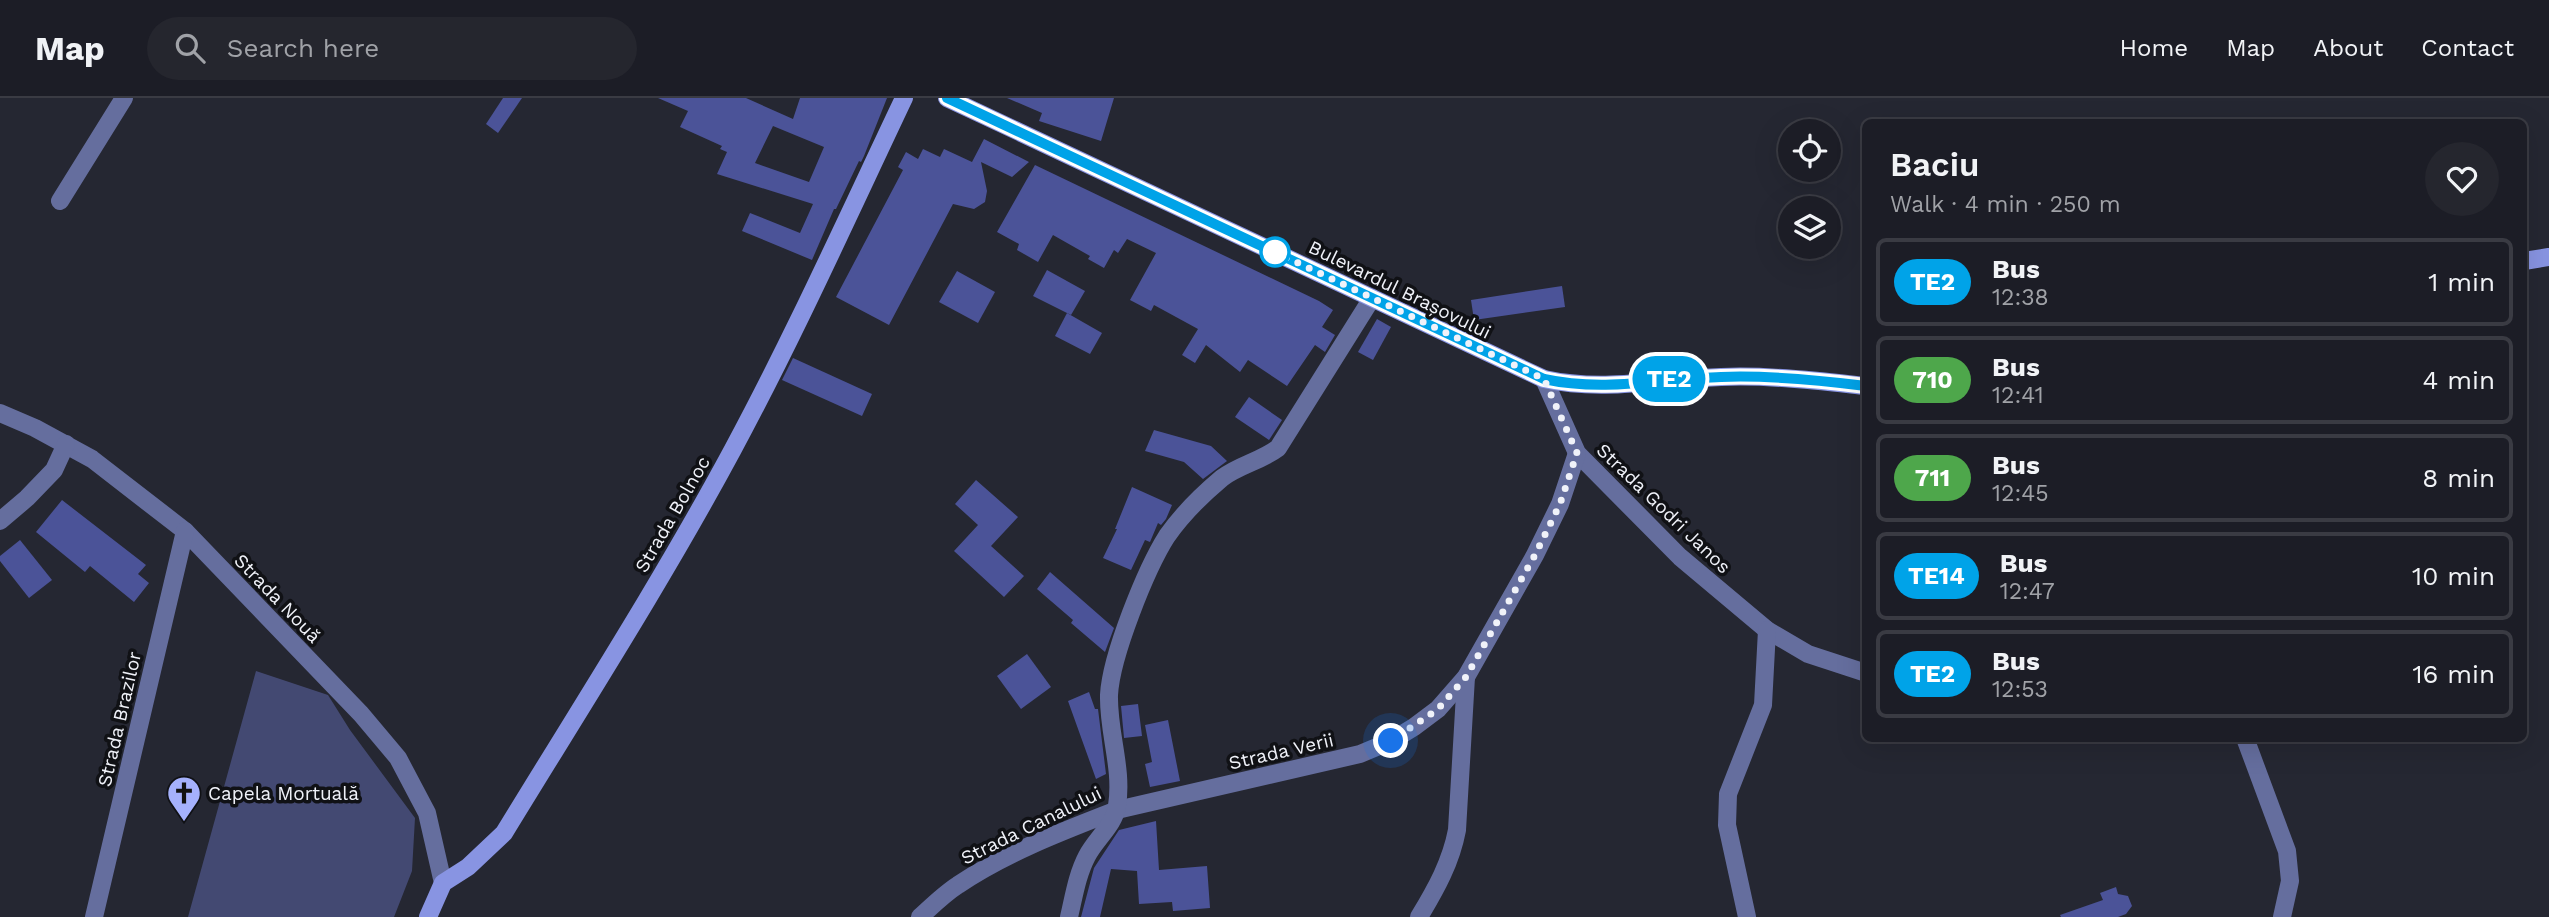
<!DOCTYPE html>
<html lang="en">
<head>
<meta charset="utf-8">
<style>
  body { margin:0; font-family:"Work Sans",sans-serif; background:#25262e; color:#f1f3f6; height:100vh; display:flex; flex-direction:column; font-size:26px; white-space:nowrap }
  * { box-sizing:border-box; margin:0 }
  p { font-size:23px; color:#a0a2a7 }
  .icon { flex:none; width:38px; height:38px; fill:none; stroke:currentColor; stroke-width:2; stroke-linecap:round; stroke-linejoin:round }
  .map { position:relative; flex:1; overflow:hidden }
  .sheet { position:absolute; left:1862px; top:21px; width:665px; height:623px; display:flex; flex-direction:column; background:#1c1d26; border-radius:10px; box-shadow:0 7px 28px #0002,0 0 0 2px #3a3b43 }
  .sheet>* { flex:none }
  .badge { padding:0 14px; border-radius:23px; font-size:24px; line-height:46px }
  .controls { position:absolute; left:1778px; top:21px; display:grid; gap:14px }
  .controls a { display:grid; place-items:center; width:63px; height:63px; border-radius:50%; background:#1c1d26; box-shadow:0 7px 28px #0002,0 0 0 2px #3a3b43; font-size:35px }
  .you { position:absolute; width:35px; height:35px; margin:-18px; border:5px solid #fff; border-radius:50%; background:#1a73e8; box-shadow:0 0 0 10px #1a73e833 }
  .map>.badge { position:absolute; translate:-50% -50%; box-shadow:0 0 0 4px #fff }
  .round { display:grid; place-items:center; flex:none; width:74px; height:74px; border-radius:37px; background:#25262e }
  .overview { display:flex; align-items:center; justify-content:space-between; height:119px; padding:0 28px }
  h1 { font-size:33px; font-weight:600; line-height:52px }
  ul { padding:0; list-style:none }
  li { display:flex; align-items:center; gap:21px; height:88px; margin:0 14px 10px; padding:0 14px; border:4px solid #3a3b43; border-radius:10px }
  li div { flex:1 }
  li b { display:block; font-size:26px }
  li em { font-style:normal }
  li .badge { min-width:77px; font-weight:700; text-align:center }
  header { display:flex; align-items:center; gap:42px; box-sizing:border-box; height:98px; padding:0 35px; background:#1c1d26; border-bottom:2px solid #3a3b43 }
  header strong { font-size:33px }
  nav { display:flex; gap:38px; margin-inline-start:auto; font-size:24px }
  .search { width:490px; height:63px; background:#25262e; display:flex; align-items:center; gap:18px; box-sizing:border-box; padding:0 24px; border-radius:38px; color:#a0a2a7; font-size:26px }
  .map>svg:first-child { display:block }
  .green { fill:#434972 }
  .building { fill:#4b5398; fill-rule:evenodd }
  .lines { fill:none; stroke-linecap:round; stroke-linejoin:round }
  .street { stroke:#656e9e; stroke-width:18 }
  .secondary { stroke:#8894e2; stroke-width:18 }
  .line-casing { stroke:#fff; stroke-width:16 }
  .line { stroke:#00a3e8; stroke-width:10 }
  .walk { stroke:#f0f2f9; stroke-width:7; stroke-dasharray:0 12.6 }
  .stop-dot { fill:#fff; stroke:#00a3e8; stroke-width:3.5 }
  .labels { text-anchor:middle; stroke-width:7; stroke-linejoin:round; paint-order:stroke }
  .street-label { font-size:19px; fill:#f0f2f9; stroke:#101115 }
  .poi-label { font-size:19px; fill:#f0f2f9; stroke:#101115; text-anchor:start }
</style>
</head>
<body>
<header>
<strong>Map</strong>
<div class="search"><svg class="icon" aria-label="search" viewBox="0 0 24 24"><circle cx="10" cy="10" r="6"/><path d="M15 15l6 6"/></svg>Search here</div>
<nav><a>Home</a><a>Map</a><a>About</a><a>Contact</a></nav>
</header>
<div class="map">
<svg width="2549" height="819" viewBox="0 0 2549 819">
  <rect width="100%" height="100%" fill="#252732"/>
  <polygon class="green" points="256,573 328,597 350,632 415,720 412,773 394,819 188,819"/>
  <g class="building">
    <polygon points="503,0 522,0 498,35 486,26"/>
    <path d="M658,0H746L793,21L800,0H887L864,58L861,64L859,63L836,111H834L812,162L742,133L750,115L800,135L813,106L717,76L727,54L720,51L722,48L680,29L688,13ZM773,28L824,49L809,84L755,65Z"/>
    <polygon points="1007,0 1114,0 1101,43 1039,23 1042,15"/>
    <polygon points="984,41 1029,64 1012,79 981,64 987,93 985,104 974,111 953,106 889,227 836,199 903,72 898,69 906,54 918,61 923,51 940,59 944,51 972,64"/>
    <polygon points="1035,67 1319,203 1333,212 1322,229 1335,237 1325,254 1315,247 1287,288 1248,262 1240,274 1206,247 1195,265 1182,257 1198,231 1154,207 1151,213 1130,202 1156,155 1127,141 1118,155 1114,152 1104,170 1088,161 1090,158 1053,137 1038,164 1017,152 1019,146 997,134"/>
    <polygon points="1047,172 1085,193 1071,217 1033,198"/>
    <polygon points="957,173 995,194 978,225 939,204"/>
    <polygon points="1562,188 1565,209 1474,222 1471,202"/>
    <polygon points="1067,215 1102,235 1090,256 1055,238"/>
    <polygon points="1377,221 1391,229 1373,262 1358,254"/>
    <polygon points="793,260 872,296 862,318 782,282"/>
    <polygon points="1249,299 1282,322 1269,342 1235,319"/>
    <polygon points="1154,332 1211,348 1227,363 1203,381 1184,364 1145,353"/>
    <polygon points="976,382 1018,419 991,448 1024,478 1004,499 954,453 978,427 955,406"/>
    <polygon points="1132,389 1172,407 1166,421 1161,427 1158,425 1150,444 1145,442 1131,472 1103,460 1117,431 1115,431"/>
    <polygon points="62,402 146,467 138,476 149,485 134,504 90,468 85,474 36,434"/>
    <polygon points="20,442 52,482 29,500 0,463 0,458"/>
    <polygon points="1050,474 1114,530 1105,554 1071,525 1073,522 1037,491"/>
    <polygon points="1027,556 1051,589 1021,611 997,578"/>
    <polygon points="1089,594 1095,611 1098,611 1106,676 1096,681 1068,603"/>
    <polygon points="1138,606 1142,638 1124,640 1121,608"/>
    <polygon points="1168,622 1180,683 1150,689 1145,666 1152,664 1145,627"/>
    <polygon points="1156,723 1159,772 1207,768 1210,810 1173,813 1172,804 1139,806 1137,773 1111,771 1100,819 1081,819 1094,770 1119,732"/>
    <polygon points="2116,789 2118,796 2128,798 2132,808 2126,816 2118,819 2061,819 2060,817 2103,802 2100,795"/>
  </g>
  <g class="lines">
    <g class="street">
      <polyline points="60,103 124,0"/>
      <polyline points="1544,281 1577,355 1680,459 1767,532 1808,556 1866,575"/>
      <polyline points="0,315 35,330 92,361 185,433 361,616 398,660 427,715 443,785"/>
      <polyline points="0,423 27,400 54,372 66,346"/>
      <polyline points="2245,640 2287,753 2290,783 2282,819"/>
      <polyline points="94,819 185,433"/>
      <path d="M920,819C932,808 944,796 958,787C1005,755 1063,733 1117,712L1360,656L1391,643L1414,629L1438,611L1466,579L1535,457L1560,406L1577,355"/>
      <path d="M1069,819C1074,798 1077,777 1087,758C1095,742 1115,726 1117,708C1123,670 1108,635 1109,597C1111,558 1146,471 1167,438C1181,418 1203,396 1222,380C1239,367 1261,363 1278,350L1372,200"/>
      <path d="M1419,819C1436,791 1451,764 1457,732L1466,579"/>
      <polyline points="1747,819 1727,727 1728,696 1763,607 1767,532"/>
    </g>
    <g class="secondary">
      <path d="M947,0L1544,281C1602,294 1662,281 1721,279C1769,277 1818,283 1866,288"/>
      <polyline points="2524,163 2549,159"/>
      <path d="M428,819L443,785L468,769L504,735C581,609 662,483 732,353C794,238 848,118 904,0"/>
    </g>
  </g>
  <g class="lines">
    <g class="line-casing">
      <path id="line" d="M947,0L1544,281C1602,294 1662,281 1721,279C1769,277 1818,282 1866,288"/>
    </g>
    <use href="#line" class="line"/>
    <polyline class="walk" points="1275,154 1544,281 1577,355 1560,406 1535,457 1466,579 1438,611 1391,643"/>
  </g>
  <defs>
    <g id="church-pin" transform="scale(1.75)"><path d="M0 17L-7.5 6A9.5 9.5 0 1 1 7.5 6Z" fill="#a5b1fc" stroke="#101115"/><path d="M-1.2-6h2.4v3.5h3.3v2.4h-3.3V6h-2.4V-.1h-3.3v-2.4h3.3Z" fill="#111"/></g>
  </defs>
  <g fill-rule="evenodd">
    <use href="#church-pin" x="184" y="695"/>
  </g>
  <circle class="stop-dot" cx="1275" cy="154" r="14"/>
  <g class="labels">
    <g class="street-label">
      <text transform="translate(1400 191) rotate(26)" y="7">Bulevardul Brașovului</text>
      <text transform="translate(1664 410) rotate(44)" y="7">Strada Godri Janos</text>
      <text transform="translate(672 416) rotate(-60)" y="7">Strada Bolnoc</text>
      <text transform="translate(278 500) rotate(46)" y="7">Strada Nouă</text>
      <text transform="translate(119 621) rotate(-77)" y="7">Strada Brazilor</text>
      <text transform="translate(1281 653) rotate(-13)" y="7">Strada Verii</text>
      <text transform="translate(1031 727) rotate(-26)" y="7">Strada Canalului</text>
    </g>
    <g class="poi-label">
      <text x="208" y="702">Capela Mortuală</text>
    </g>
  </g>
</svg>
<div class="controls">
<a><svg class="icon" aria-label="locate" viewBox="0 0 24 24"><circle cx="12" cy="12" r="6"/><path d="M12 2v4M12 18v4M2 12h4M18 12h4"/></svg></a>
<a><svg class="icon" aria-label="layers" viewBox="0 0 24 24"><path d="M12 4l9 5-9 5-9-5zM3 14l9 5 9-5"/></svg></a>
</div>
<div class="you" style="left:1391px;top:643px"></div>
<b class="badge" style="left:1669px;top:281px;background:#00a3e8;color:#fff">TE2</b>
<section class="sheet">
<div class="overview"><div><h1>Baciu</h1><p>Walk · 4 min · 250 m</p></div><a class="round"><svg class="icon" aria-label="heart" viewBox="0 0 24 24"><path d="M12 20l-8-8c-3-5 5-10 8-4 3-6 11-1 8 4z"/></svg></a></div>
<ul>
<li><span class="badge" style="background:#00a3e8;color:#fff">TE2</span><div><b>Bus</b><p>12:38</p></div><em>1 min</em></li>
<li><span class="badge" style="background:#4ea74b;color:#fff">710</span><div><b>Bus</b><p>12:41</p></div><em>4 min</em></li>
<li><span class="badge" style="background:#4ea74b;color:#fff">711</span><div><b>Bus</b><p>12:45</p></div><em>8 min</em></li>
<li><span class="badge" style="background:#00a3e8;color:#fff">TE14</span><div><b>Bus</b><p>12:47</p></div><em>10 min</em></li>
<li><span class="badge" style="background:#00a3e8;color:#fff">TE2</span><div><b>Bus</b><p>12:53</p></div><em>16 min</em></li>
</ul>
</section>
</div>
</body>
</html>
